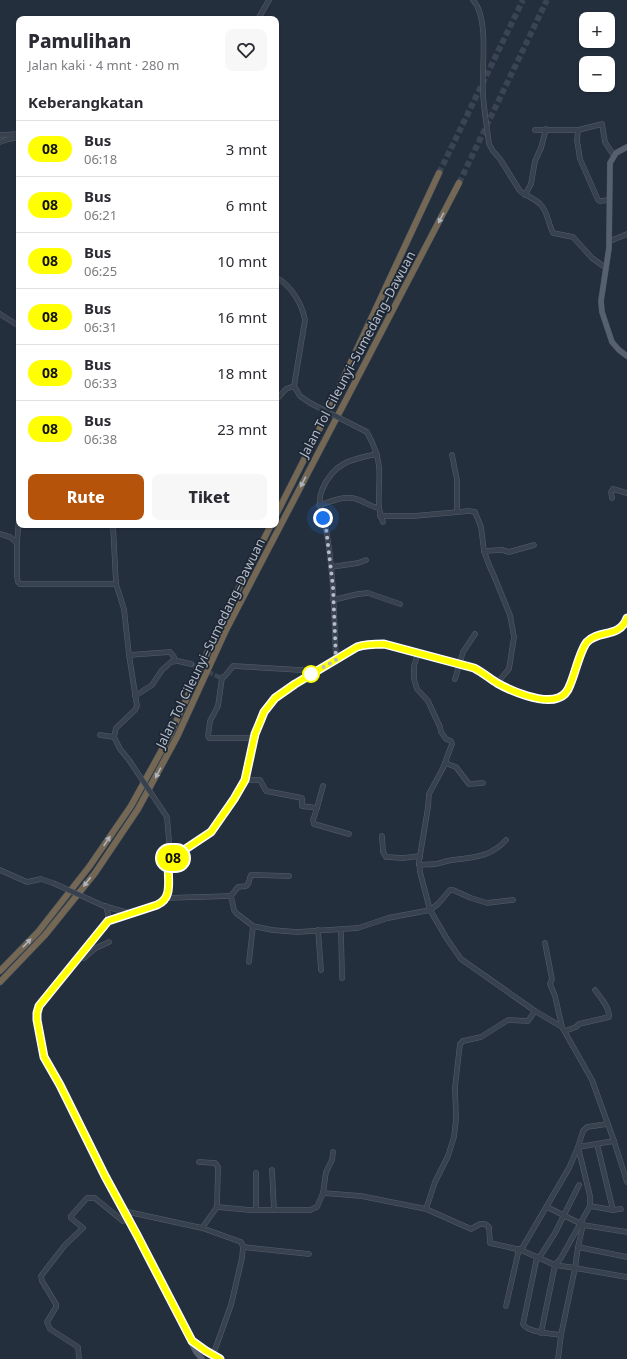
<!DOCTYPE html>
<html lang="id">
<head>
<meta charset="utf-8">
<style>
  body { margin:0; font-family:"Noto Sans",sans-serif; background:#f7f7f7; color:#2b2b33; height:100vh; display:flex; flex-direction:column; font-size:15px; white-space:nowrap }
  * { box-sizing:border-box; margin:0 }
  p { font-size:13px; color:#7c7c81 }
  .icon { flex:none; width:22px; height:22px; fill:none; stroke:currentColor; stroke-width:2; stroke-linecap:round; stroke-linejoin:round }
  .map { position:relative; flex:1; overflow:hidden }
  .drawer { position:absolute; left:16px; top:16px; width:263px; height:512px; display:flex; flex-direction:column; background:#fff; border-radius:8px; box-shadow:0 1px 3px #0004 }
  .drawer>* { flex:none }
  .badge { padding:0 8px; border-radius:13px; font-size:14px; line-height:26px }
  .tools { position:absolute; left:579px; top:12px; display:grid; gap:8px }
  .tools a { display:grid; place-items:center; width:36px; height:36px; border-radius:8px; background:#fff; box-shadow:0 1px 3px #0004; font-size:20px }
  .you { position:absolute; width:20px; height:20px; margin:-10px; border:3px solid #fff; border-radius:50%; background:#1a73e8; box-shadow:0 0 0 6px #1a73e833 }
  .map>.badge { position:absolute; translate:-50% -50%; box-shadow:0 0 0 2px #fff }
  h2 { padding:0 12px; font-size:15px; line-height:36px }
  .round { display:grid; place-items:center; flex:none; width:42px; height:42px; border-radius:8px; background:#f7f7f7 }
  .head { display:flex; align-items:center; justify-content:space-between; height:68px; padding:0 12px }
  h1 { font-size:19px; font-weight:800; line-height:30px }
  .button { display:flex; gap:8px; margin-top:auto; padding:8px 12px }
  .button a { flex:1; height:46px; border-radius:8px; background:#b45309; color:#fff; font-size:16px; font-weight:800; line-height:46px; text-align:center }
  .button a+a { background:#f7f7f7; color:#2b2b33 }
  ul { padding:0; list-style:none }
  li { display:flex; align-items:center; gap:12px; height:56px; padding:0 12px; border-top:1px solid #e1e1e2 }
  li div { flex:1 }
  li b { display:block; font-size:15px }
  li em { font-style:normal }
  li .badge { min-width:44px; font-weight:700; text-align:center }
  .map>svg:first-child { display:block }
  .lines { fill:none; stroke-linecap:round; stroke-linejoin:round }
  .minor-tunnel { stroke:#3a4453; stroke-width:4.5; stroke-dasharray:4.5 2; stroke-linecap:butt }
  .highway-tunnel { stroke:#3a4453; stroke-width:6; stroke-dasharray:6 3; stroke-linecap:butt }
  .minor-casing { stroke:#565f6c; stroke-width:5.5 }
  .major-casing { stroke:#414a57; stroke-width:6 }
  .highway-casing { stroke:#434c59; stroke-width:7 }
  .minor { stroke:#38414e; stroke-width:4.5 }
  .major { stroke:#56606e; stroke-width:5.5 }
  .highway { stroke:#746855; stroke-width:6 }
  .minor-bridge-casing { stroke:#565f6c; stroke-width:5.5; stroke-linecap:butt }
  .minor-bridge { stroke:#38414e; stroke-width:4.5 }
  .oneway { fill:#aeb4bd }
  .line-casing { stroke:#fff; stroke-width:9 }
  .line { stroke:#ff0; stroke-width:6 }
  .walk { stroke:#b4bcc9; stroke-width:4; stroke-dasharray:0 7.2 }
  .stop-dot { fill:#fff; stroke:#ff0; stroke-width:2 }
  .labels { text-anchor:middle; stroke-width:3.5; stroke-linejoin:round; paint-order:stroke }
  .street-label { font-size:13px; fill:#b4bcc9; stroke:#1d2633 }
</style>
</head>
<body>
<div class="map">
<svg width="627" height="1359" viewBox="0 0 627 1359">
  <rect width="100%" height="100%" fill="#242f3e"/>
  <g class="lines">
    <polyline class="minor-tunnel" points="191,664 219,677"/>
    <g class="highway-tunnel">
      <polyline points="439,173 523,0"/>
      <polyline points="459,183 547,0"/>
    </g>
    <g class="minor-casing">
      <g id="minor">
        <path d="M473,0C490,19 481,70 483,94C484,111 487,127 489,144L493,151L500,159L520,191C526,196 534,198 540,204C548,211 548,224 553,233L573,237L592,258L606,268"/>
        <polyline points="258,19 269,0"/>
        <polyline points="535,130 578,130 577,140 580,159 598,200 600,201 609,200"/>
        <polyline points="578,130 602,124 605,142 614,156"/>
        <polyline points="0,135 18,134"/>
        <polyline points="0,142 9,139 19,137"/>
        <polyline points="525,195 531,184 535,161 541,148 546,129"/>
        <polyline points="610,241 627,234"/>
        <path d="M276,277C291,286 302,303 305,320L294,386L300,396L310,403"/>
        <polyline points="0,314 19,326"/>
        <polyline points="276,400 286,389 294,386"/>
        <path d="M367,432C373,443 378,454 379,467C381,485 375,505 383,522"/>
        <polyline points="452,455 457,480 457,512"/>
        <polyline points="612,498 611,492 613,489 627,493"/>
        <path d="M319,505C331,502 344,495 356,499C364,501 370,507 379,508"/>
        <polyline points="380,516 414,516 469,511 475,512 481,527 484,551 489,565 494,576 510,615 514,637 509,669 497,683"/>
        <polyline points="113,525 116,584 124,609 129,655 137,706 135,710 116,728 114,737 120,749 129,760"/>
        <polyline points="0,534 10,537 17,543 17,577 18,582 20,584 116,584"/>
        <polyline points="17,543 19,518"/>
        <polyline points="484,551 502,550 509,552 534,545"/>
        <polyline points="331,567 358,563 366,560"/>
        <polyline points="333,600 358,594 368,593 400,604"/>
        <polyline points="418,653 414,666 414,679 417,689 428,701 440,727 441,732 446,739 451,741 452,744 443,768 429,794 428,807 419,862 420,872 430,910 447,939 461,959 535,1011 562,1027 592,1080 614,1141 627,1182"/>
        <polyline points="129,655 170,652 174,657 174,661"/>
        <path d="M336,660C334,616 334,572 326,529C324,515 316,505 322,490C333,463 351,459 377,454"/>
        <polyline points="221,678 225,676 233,666 317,671"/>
        <polyline points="222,678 218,706 210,721 208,736 209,738 254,738"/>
        <polyline points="455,679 463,652 475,634"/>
        <polyline points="135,696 152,685 162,670 171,662 178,661 191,664"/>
        <polyline points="100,735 114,737"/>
        <polyline points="445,763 456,767 469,784 483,783"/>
        <polyline points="245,780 260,780 266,791 302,798 302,806 317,808 313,820 314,824 349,834"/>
        <polyline points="317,808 323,786"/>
        <polyline points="167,817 169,841 169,862"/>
        <polyline points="382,836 383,852 386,857 403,858 420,856"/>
        <path d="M419,865C424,864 430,865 435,864C439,864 443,862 447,861C470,857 489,859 506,840"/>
        <polyline points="0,870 27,882 41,879 53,883"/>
        <path d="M231,896L238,887C240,886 244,887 246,886C250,884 249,878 251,875L289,876"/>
        <polyline points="166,898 231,896 234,910 236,913 253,926 272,930 297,932 358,928 388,918 430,910 438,904 450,890 453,890 471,898 487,903 513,900"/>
        <polyline points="104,906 129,913"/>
        <polyline points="106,906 108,914 108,921"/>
        <polyline points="318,930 321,970"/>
        <polyline points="341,930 342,978"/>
        <polyline points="545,943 552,979 550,984 555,996 562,1027"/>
        <polyline points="80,956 84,958 96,948 109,942"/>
        <polyline points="249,962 253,926"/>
        <path d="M565,1031L576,1027L579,1024L609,1017C610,1008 600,997 595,990"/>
        <polyline points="614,1141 578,1147 590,1196 590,1206 613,1210 621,1209"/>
        <polyline points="597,1144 613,1210"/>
        <polyline points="199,1162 215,1163 218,1167 217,1207"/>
        <polyline points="272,1170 274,1210"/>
        <polyline points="323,1193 326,1172 332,1160 333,1152"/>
        <polyline points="547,1207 583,1225 627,1232"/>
        <polyline points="256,1209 256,1173"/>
        <polyline points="426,1209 435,1182 448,1156 454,1137 456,1119 455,1087 460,1044 463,1041 481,1037 508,1020 528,1021 535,1011"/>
        <polyline points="124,1211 202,1228 217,1207 250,1210 310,1210 317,1207 323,1193 361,1196 426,1209 471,1229 480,1224 485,1224 489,1227 490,1243 521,1250 569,1168 578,1147 583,1131 587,1127 607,1124"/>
        <polyline points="202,1228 241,1242 243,1247 242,1258 231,1305 213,1355"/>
        <polyline points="243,1247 309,1254"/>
        <polyline points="578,1247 583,1225"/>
        <polyline points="521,1250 555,1265 561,1258 590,1206"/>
        <path d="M537,1257L523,1324C527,1332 551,1334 561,1335L575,1268L555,1265L541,1333"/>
        <polyline points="627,1257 578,1247 575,1268 627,1277"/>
        <polyline points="539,1258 555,1233 579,1185"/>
        <polyline points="506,1306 519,1249"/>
        <polyline points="79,1359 78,1347 50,1329 47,1322 56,1307 56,1304 42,1281 41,1276 65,1245 83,1228 71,1218 71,1216 87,1198 95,1198 123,1221 127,1218"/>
        <polyline points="558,1359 561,1335"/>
      </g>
    </g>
    <g class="major-casing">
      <g id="major">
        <polyline points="627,147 616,153 610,163 609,248 601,301 602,312 612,342 619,350 627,356"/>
        <polyline points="192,1341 206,1351 221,1359"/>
        <path d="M202,1359L196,1352L137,1235L105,1176L60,1085L46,1061L36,1017L37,1010L41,1002L108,921L157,905C175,897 165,877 169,862L175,857L208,834L234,799L245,780L255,734L259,721L264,712L275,698L295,684L357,647C366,644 374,644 384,644L474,668C482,672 489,678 497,683C511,691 543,704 558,698C564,696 568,691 570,685C575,674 580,650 587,642C599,629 619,639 627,618"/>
      </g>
    </g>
    <g class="highway-casing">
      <g id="highway">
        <polyline points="276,515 323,422 439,173"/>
        <polyline points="0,971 38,932 89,867 131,806 170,735 218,629 271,525"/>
        <polyline points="0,982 45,935 95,873 138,809 177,737 226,630 459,183"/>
      </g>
    </g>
    <use href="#minor" class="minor"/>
    <use href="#major" class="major"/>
    <use href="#highway" class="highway"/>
    <g class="minor-bridge-casing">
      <g id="minor-bridge">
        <polyline points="310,403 367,432"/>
        <polyline points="129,760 167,817"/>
        <polyline points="53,883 104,906"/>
      </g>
    </g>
    <use href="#minor-bridge" class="minor-bridge"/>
  </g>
  <defs><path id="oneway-solid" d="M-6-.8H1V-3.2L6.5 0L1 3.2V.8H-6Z"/></defs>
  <g class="oneway">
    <use href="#oneway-solid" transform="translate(441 218) rotate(118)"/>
    <use href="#oneway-solid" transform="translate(303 482) rotate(118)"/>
    <use href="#oneway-solid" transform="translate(158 773) rotate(118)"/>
    <use href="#oneway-solid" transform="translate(107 841) rotate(-56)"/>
    <use href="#oneway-solid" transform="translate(87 882) rotate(128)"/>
    <use href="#oneway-solid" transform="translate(27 943) rotate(-46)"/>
  </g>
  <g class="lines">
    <g class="line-casing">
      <path id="line" d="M220,1359L206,1351L192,1341L137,1235L105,1176L60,1085L44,1057L37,1020V1013L39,1006L108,921L157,905C175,897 166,877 169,862L175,856L211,832L234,799L245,780L255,734L260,722L264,712L275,698L295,684L357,647C366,644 374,644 384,644L474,668C482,672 489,678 497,683C511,691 542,704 558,698C564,696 568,691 570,685C575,674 580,650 587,642C599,629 619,639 627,618"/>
    </g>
    <use href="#line" class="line"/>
    <polyline class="walk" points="311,674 308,676 336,660 333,587 326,528 323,518"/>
  </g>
  <circle class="stop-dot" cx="311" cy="674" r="8"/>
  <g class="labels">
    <g class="street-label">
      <text transform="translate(357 354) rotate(-62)" y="5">Jalan Tol Cileunyi–Sumedang–Dawuan</text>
      <text transform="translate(210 643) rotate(-64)" y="5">Jalan Tol Cileunyi–Sumedang–Dawuan</text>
    </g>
  </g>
</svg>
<div class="tools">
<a>+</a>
<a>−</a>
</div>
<div class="you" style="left:323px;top:518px"></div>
<b class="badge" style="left:173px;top:858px;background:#ff0;color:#111">08</b>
<section class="drawer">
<div class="head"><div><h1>Pamulihan</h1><p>Jalan kaki · 4 mnt · 280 m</p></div><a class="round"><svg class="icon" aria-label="heart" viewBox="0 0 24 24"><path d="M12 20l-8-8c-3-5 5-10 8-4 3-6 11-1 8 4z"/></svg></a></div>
<h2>Keberangkatan</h2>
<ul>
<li><span class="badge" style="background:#ff0;color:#111">08</span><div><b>Bus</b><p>06:18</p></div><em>3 mnt</em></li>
<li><span class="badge" style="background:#ff0;color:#111">08</span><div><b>Bus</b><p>06:21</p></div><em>6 mnt</em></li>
<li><span class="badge" style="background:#ff0;color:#111">08</span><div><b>Bus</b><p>06:25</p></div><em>10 mnt</em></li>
<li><span class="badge" style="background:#ff0;color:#111">08</span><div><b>Bus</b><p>06:31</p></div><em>16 mnt</em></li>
<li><span class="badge" style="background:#ff0;color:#111">08</span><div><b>Bus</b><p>06:33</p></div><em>18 mnt</em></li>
<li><span class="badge" style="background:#ff0;color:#111">08</span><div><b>Bus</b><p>06:38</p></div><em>23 mnt</em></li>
</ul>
<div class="button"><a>Rute</a><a>Tiket</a></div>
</section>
</div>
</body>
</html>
